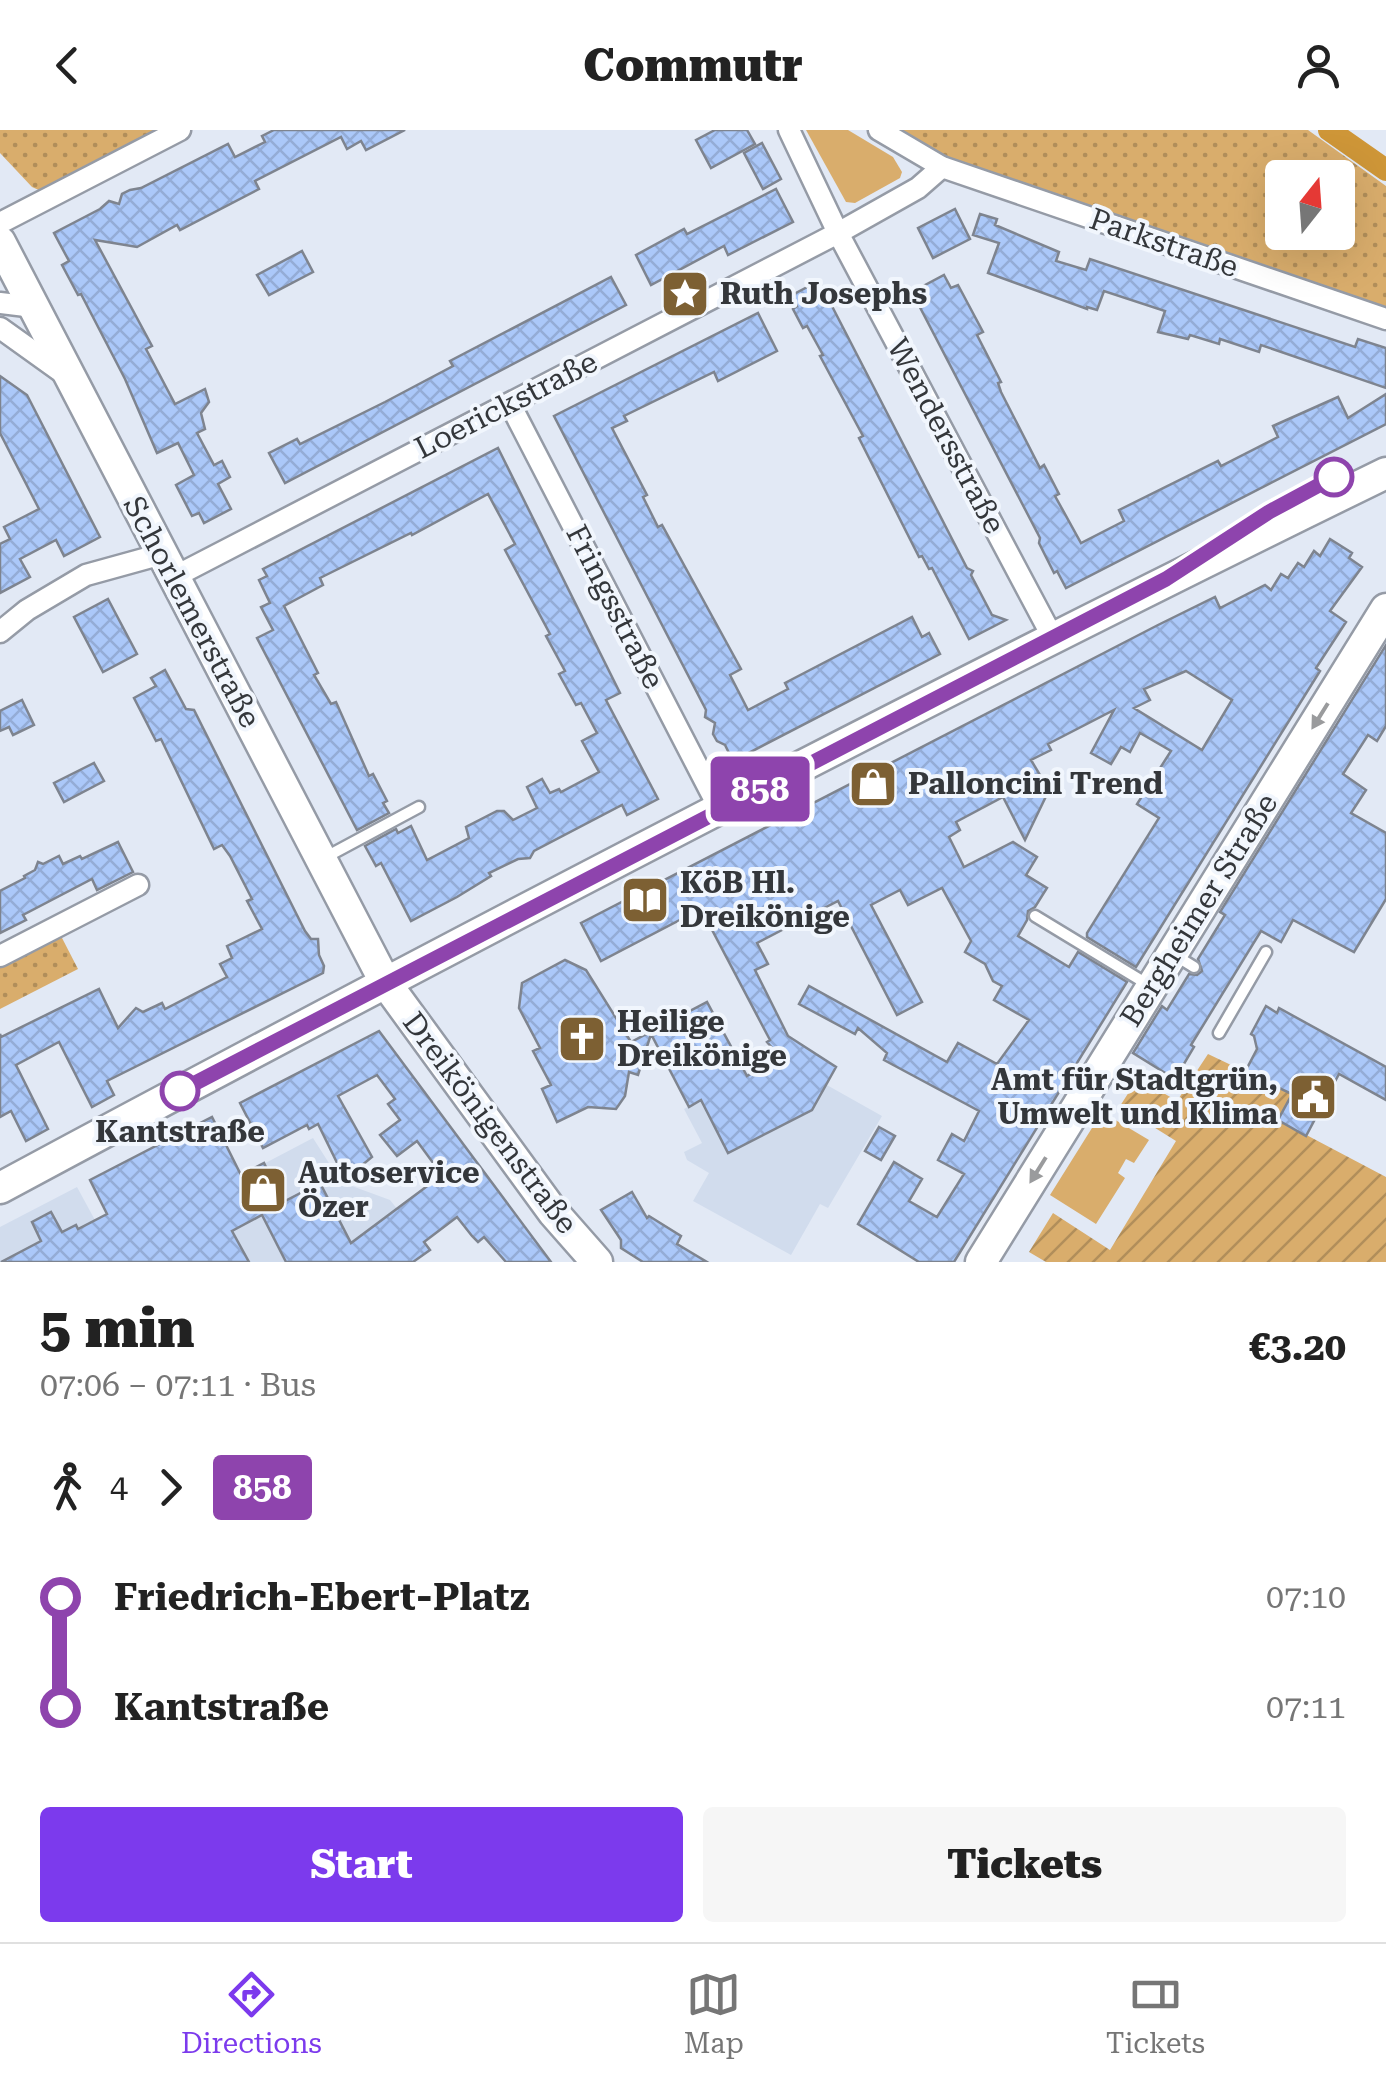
<!DOCTYPE html>
<html lang="en">
<head>
<meta charset="utf-8">
<style>
  body { margin:0; font-family:"Roboto Serif",serif; background:#f6f6f6; color:#222; height:100vh; display:flex; flex-direction:column; font-size:38px; white-space:nowrap }
  * { box-sizing:border-box; margin:0 }
  p { font-size:32px; color:#767676 }
  .icon { flex:none; width:55px; height:55px; fill:none; stroke:currentColor; stroke-width:2; stroke-linecap:round; stroke-linejoin:round }
  .map { position:relative; height:1132px; overflow:hidden }
  .drawer { display:flex; flex-direction:column; background:#fff; flex:1 }
  .drawer>* { flex:none }
  .badge { padding:0 20px; border-radius:8px; font-size:35px; line-height:65px }
  .needle { width:65px; rotate:17deg }
  .controls { position:absolute; left:1265px; top:30px; display:grid; gap:20px }
  .controls a { display:grid; place-items:center; width:90px; height:90px; border-radius:10px; background:#fff; box-shadow:0 10px 40px #0002; font-size:50px }
  .map>.badge { position:absolute; translate:-50% -50%; box-shadow:0 0 0 5px #fff }
  .legs { display:flex; align-items:center; gap:15px; height:110px; padding:0 40px; font-size:32px }
  .legs p { margin-inline-start:auto }
  .summary { display:flex; align-items:center; justify-content:space-between; height:170px; padding:0 40px }
  h1 { font-size:55px; font-weight:800; line-height:75px }
  .primary-button { display:flex; gap:20px; margin-top:auto; padding:20px 40px }
  .primary-button a { flex:1; height:115px; border-radius:10px; background:#7c3aed; color:#fff; font-size:40px; font-weight:800; line-height:115px; text-align:center }
  .primary-button a+a { background:#f6f6f6; color:#222 }
  ul { padding:0 40px; list-style:none }
  li { display:flex; align-items:center; gap:35px; height:110px; font-size:38px }
  li i { display:grid; place-items:center; width:15px; height:100%; margin:0 12px; background:currentColor }
  li i::after { content:''; width:25px; height:25px; margin:-12px; border:8px solid; border-radius:50%; background:#fff }
  li p { margin-inline-start:auto }
  li:first-child i { background:linear-gradient(#0000 50%,currentColor 0) }
  li:last-child i { background:linear-gradient(currentColor 50%,#0000 0) }
  header { display:flex; justify-content:space-between; align-items:center; height:130px; padding:0 40px; background:#fff; font-size:45px; font-weight:800 }
  .menu { display:flex; justify-content:space-around; align-items:center; height:140px; border-top:2px solid #e0e0e0; background:#fff; font-size:28px; color:#767676 }
  .menu a { display:grid; justify-items:center; gap:5px }
  .menu .on { color:#7c3aed }
  .map>svg:first-child { display:block }
  .built { fill:#d1dced }
  .grass { fill:#d9ad6c }
  .park { fill:url(#park-dots); fill-rule:evenodd }
  .garden { fill:url(#garden-furrows) }
  .lines { fill:none; stroke-linecap:round; stroke-linejoin:round }
  .canal { stroke:#ce9638; stroke-width:22 }
  .building { fill:url(#building-cross-hatch); stroke:#7e848f; stroke-width:2.5; fill-rule:evenodd }
  .lane-casing { stroke:#959ba6; stroke-width:15 }
  .street-casing { stroke:#959ba6; stroke-width:25 }
  .secondary-casing { stroke:#959ba6; stroke-width:35 }
  .lane { stroke:#fff; stroke-width:10 }
  .street { stroke:#fff; stroke-width:20 }
  .secondary { stroke:#fff; stroke-width:30 }
  .oneway { fill:#9a9b9d }
  .line-1-casing { stroke:#fff; stroke-width:22 }
  .line-1 { stroke:#8e44ad; stroke-width:15 }
  .stop-1-dot { fill:#fff; stroke:#8e44ad; stroke-width:5 }
  .labels { text-anchor:middle; stroke-width:8; stroke-linejoin:round; paint-order:stroke }
  .street-label { font-size:30px; fill:#34373b; stroke:#f1f6fd }
  .poi-label { font-size:30px; font-weight:bold; fill:#34373b; stroke:#f1f6fd; text-anchor:start }
  .stop-label { font-size:30px; font-weight:bold; fill:#34373b; stroke:#f1f6fd }
</style>
</head>
<body>
<header><svg class="icon" aria-label="back" viewBox="0 0 24 24"><path d="M15 5l-7 7 7 7"/></svg>Commutr<svg class="icon" aria-label="person" viewBox="0 0 24 24"><circle cx="12" cy="8" r="4"/><path d="M4 21q1-7 8-7t8 7"/></svg></header>
<div class="map">
<svg width="1386" height="1132" viewBox="0 0 1386 1132">
  <defs>
    <pattern id="park-dots" width="8" height="8" patternUnits="userSpaceOnUse" patternTransform="scale(2.5)"><rect width="8" height="8" fill="#d9ad6c"/><path d="M2 2h.1M6 6h.1" fill="none" stroke="#b18e5a" stroke-width="1.8" stroke-linecap="round"/></pattern>
    <pattern id="garden-furrows" width="10" height="10" patternUnits="userSpaceOnUse" patternTransform="scale(2.5)"><rect width="10" height="10" fill="#d9ad6c"/><path d="M-1 1l2-2M0 10L10 0M9 11l2-2" fill="none" stroke="#b18e5a"/></pattern>
    <pattern id="building-cross-hatch" width="8" height="8" patternUnits="userSpaceOnUse" patternTransform="scale(2.5)"><rect width="8" height="8" fill="#abc8f9"/><path d="M0 0l8 8M0 8l8-8" fill="none" stroke="#94acd6"/></pattern>
  </defs>
  <rect width="100%" height="100%" fill="#e2e9f5"/>
  <g class="built">
    <polygon points="777,927 882,986 828,1078 820,1074 791,1125 693,1071 709,1043 687,1030 684,1022 702,1013 684,979"/>
    <polygon points="313,1008 341,1052 390,1070 430,1120 413,1132 0,1132 0,1097 77,1057 115,1127 195,1070"/>
  </g>
  <g class="grass">
    <polygon points="806,0 848,0 893,27 902,42 900,48 855,73 846,72"/>
    <polygon points="1102,982 1149,1010 1134,1033 1126,1029 1118,1043 1125,1048 1096,1094 1050,1065"/>
  </g>
  <g class="park">
    <polygon points="0,0 160,0 41,61 32,57 0,23"/>
    <path d="M896,0H1308L1386,56V182L961,38ZM1282,48H1338V102H1282Z"/>
    <polygon points="61,806 78,839 0,879 0,836"/>
  </g>
  <polygon class="garden" points="1208,924 1292,964 1278,990 1386,1047 1386,1132 1046,1132 1029,1122 1053,1083 1110,1120 1176,1011 1120,976 1138,948 1177,971"/>
  <g class="lines">
    <polyline class="canal" points="1329,0 1386,40"/>
  </g>
  <g class="building">
    <polygon points="274,0 405,0 366,20 361,11 347,19 341,7 255,51 259,59 180,100 177,95 137,117 95,110 152,216 146,219 175,274 205,259 209,272 201,283 205,299 197,303 214,335 222,331 230,347 218,354 231,379 204,393 199,383 192,386 176,355 194,345 178,313 157,323 125,249 81,164 78,165 62,135 69,131 54,103 100,79 109,71 119,74 122,64 130,60 141,58 228,14 235,27 265,12 262,6"/>
    <polygon points="715,0 747,0 755,14 711,38 696,10"/>
    <polygon points="762,13 781,49 763,59 744,23"/>
    <polygon points="776,59 793,92 728,125 724,116 651,155 636,125 684,99 687,104"/>
    <polygon points="955,79 970,109 933,128 918,98"/>
    <polygon points="980,84 997,89 995,95 1059,122 1056,131 1086,140 1090,129 1355,217 1358,209 1386,218 1386,258 1261,215 1259,222 1220,209 1219,214 1190,205 1188,209 1158,202 1165,181 1104,161 1097,180 1087,177 1087,179 988,143 999,113 973,105"/>
    <polygon points="302,121 313,142 269,165 257,145"/>
    <polygon points="944,145 951,158 958,155 983,202 977,205 1001,252 998,253 1001,262 1040,338 1044,335 1059,364 1055,366 1081,413 1124,391 1119,380 1218,331 1221,336 1278,307 1273,296 1338,267 1348,288 1386,264 1386,294 1066,458 1057,441 1054,443 1039,413 1040,408 912,162"/>
    <polygon points="611,147 626,175 285,353 269,323 297,309 300,314 385,272 453,236 450,231"/>
    <polygon points="819,151 967,438 973,441 971,445 992,485 1006,490 969,509 932,438 929,439 922,426 919,427 859,308 863,306 820,226 823,225 807,196 803,198 793,179 797,176 792,165"/>
    <polygon points="758,183 777,221 718,251 714,242 624,286 627,291 612,298 647,365 643,367 658,397 662,395 741,539 730,545 748,580 788,559 785,553 912,487 922,507 929,503 940,524 733,631 725,615 717,611 713,604 715,593 705,587 706,580 554,286"/>
    <polygon points="0,246 27,265 100,407 64,426 56,410 20,429 30,447 0,463 0,414 10,409 4,397 39,379 0,303"/>
    <polygon points="498,318 620,563 606,570 658,669 627,685 622,675 534,721 530,728 518,729 489,743 491,746 457,767 411,791 381,733 376,736 365,716 396,699 398,703 411,696 427,730 469,708 466,697 497,681 504,681 513,690 537,678 527,657 542,649 550,663 559,659 561,662 599,642 582,611 597,603 581,573 576,575 559,544 565,541 546,506 550,504 505,420 515,414 488,364 412,405 411,403 320,448 323,455 284,476 318,543 314,545 331,574 336,572 369,646 373,644 387,671 383,673 389,683 357,700 257,508 273,500 261,477 270,473 259,450 267,446 263,439"/>
    <path d="M1330,409L1352,423L1349,428L1362,437L1330,481L1346,492L1316,538L1320,541L1136,837L1087,807V803L1159,688L1137,674L1171,621L1140,603L1130,622L1121,617L1111,634L1091,623L1114,580L1048,614L1051,620L1031,630L1049,660L1025,710L1003,667L956,692L960,700L949,707L964,737L1013,712L1037,727L1026,745L1047,758L1035,777L1028,781L1027,790L1018,806L1069,837L1078,822L1127,852L954,1132H919L858,1094L894,1032L922,1049L909,1071L937,1087L964,1044L938,1030L952,1004L964,1011L979,981L884,930L887,923L858,898L855,904L799,874L809,856L947,932L958,913L997,934L1029,890L994,870L1002,856L993,851L985,834L965,822L971,811L942,758L908,775L900,760L871,775L922,872L897,885L838,771L757,813L768,834L755,840L788,906L836,937L812,980L728,1023L701,970L689,977L651,904L638,945L629,942L625,966L616,979L588,977L557,992L542,959L551,955L533,921L540,918L519,878L522,853L565,830L586,840L631,912L707,872L747,946L780,927L767,912L770,910L701,779L601,831L581,793L1158,495L1215,467L1220,478L1265,455L1271,460L1281,444L1288,448L1298,433L1304,437L1314,421L1320,426ZM1186,541L1232,570L1202,620L1134,578L1150,570L1144,559Z"/>
    <polygon points="108,469 137,524 103,542 74,487"/>
    <polygon points="1386,515 1386,596 1377,611 1368,605 1343,644 1366,660 1351,683 1386,703 1386,769 1354,822 1293,790 1281,812 1261,801 1191,915 1194,917 1175,949 1133,923 1162,876 1167,880 1189,844 1197,845 1202,841 1198,829 1225,785 1220,782"/>
    <polygon points="165,540 186,579 194,580 305,801 311,809 318,809 319,825 324,836 323,843 107,951 114,965 92,977 59,912 16,935 48,999 26,1011 11,981 0,987 0,904 1,907 99,859 118,898 136,878 143,882 162,873 165,879 227,847 220,834 232,828 227,816 262,799 247,771 252,769 230,726 222,715 214,719 161,609 156,611 134,568 156,556 151,548"/>
    <polygon points="22,570 34,595 13,605 9,597 0,601 0,581"/>
    <polygon points="94,633 104,651 64,672 54,653"/>
    <polygon points="118,712 133,742 97,760 92,749 23,785 26,790 0,803 0,761 25,748 24,746 35,740 38,732 43,734 59,726 63,734 80,726 82,729"/>
    <polygon points="1266,876 1277,883 1279,878 1386,937 1386,970 1339,944 1306,1006 1278,990 1292,964 1245,942 1257,919 1254,906 1251,904"/>
    <polygon points="379,901 551,1132 506,1132 484,1107 478,1112 472,1106 457,1087 424,1112 430,1120 413,1132 286,1132 262,1085 232,1101 249,1132 1,1132 41,1111 32,1092 51,1082 62,1102 76,1095 78,1099 107,1084 90,1050 212,987 241,1045 264,1033 283,1072 320,1053 351,1113 442,1045 417,1011 397,1026 380,1005 400,990 388,974 395,969 377,945 338,966 372,1027 345,1049 318,994 309,999 307,995 263,1018 240,973"/>
    <polygon points="879,997 895,1006 881,1030 865,1021"/>
    <polygon points="632,1062 647,1088 649,1086 681,1106 677,1114 707,1132 643,1132 621,1118 621,1110 601,1080"/>
  </g>
  <g class="lines">
    <g class="lane-casing">
      <g id="lane">
        <polyline points="326,727 419,677"/>
        <polyline points="1035,786 1147,854"/>
        <polyline points="1173,824 1194,837"/>
        <polyline points="1219,903 1266,822"/>
      </g>
    </g>
    <g class="street-casing">
      <g id="street">
        <polyline points="789,0 838,103 1053,508"/>
        <polyline points="879,0 942,37 1386,189"/>
        <polyline points="0,93 180,0"/>
        <polyline points="0,173 34,177"/>
        <polyline points="0,198 63,243"/>
        <polyline points="510,274 720,680"/>
        <polyline points="174,447 838,103 918,58 942,37"/>
        <polyline points="0,502 27,480 86,445 162,424"/>
        <polyline points="0,826 138,755"/>
      </g>
    </g>
    <g class="secondary-casing">
      <g id="secondary">
        <polyline points="0,112 385,852 553,1082 597,1132"/>
        <path d="M0,1058C458,812 919,571 1386,343"/>
        <polyline points="981,1132 1386,479"/>
      </g>
    </g>
    <use href="#lane" class="lane"/>
    <use href="#street" class="street"/>
    <use href="#secondary" class="secondary"/>
  </g>
  <defs><path id="oneway-solid" d="M-6-.8H1V-3.2L6.5 0L1 3.2V.8H-6Z" transform="scale(2.5)"/></defs>
  <g class="oneway">
    <use href="#oneway-solid" transform="translate(1320 586) rotate(122)"/>
    <use href="#oneway-solid" transform="translate(1038 1040) rotate(122)"/>
  </g>
  <g class="lines">
    <g class="line-1-casing">
      <polyline id="line-1" points="180,961 1166,449 1269,382 1334,347"/>
    </g>
    <use href="#line-1" class="line-1"/>
  </g>
  <defs>
    <g id="sight-square" transform="scale(2.5)"><rect x="-9" y="-9" width="18" height="18" rx="4" fill="#7d6033" stroke="#f1f6fd"/><path d="M0-6L1.8-2.2L6-1.7L2.9 1.2L3.7 5.4L0 3.3L-3.7 5.4L-2.9 1.2L-6-1.7L-1.8-2.2Z" fill="#fff"/></g>
    <g id="shop-square" transform="scale(2.5)"><rect x="-9" y="-9" width="18" height="18" rx="4" fill="#7d6033" stroke="#f1f6fd"/><path d="M-5-2.5h2.3a2.7 3.5 0 0 1 5.4 0H5L5.5 6h-11ZM-1.5-2.5h3a1.5 2.3 0 0 0-3 0Z" fill="#fff"/></g>
    <g id="library-square" transform="scale(2.5)"><rect x="-9" y="-9" width="18" height="18" rx="4" fill="#7d6033" stroke="#f1f6fd"/><path d="M-6-4Q-3-5.5-.7-3.5V5Q-3 3-6 4ZM6-4Q3-5.5 .7-3.5V5Q3 3 6 4Z" fill="#fff"/></g>
    <g id="church-square" transform="scale(2.5)"><rect x="-9" y="-9" width="18" height="18" rx="4" fill="#7d6033" stroke="#f1f6fd"/><path d="M-1.2-6h2.4v3.5h3.3v2.4h-3.3V6h-2.4V-.1h-3.3v-2.4h3.3Z" fill="#fff"/></g>
    <g id="civic-square" transform="scale(2.5)"><rect x="-9" y="-9" width="18" height="18" rx="4" fill="#7d6033" stroke="#f1f6fd"/><path d="M-.6-6.5H3V-4.5H.6V-3L4-1V1h2V6H-6V1h2V-1L-.6-3ZM-1.2 2.5V6h2.4V2.5Z" fill="#fff"/></g>
  </defs>
  <g fill-rule="evenodd">
    <use href="#sight-square" x="685" y="164"/>
    <use href="#shop-square" x="873" y="654"/>
    <use href="#library-square" x="645" y="770"/>
    <use href="#church-square" x="582" y="909"/>
    <use href="#civic-square" x="1313" y="967"/>
    <use href="#shop-square" x="263" y="1060"/>
  </g>
  <g class="stop-1-dot">
    <circle cx="1334" cy="347" r="18"/>
    <circle cx="180" cy="961" r="18"/>
  </g>
  <g class="labels">
    <g class="street-label">
      <text transform="translate(1164 113) rotate(19)" y="10">Parkstraße</text>
      <text transform="translate(506 275) rotate(-27)" y="10">Loerickstraße</text>
      <text transform="translate(946 306) rotate(62)" y="10">Wendersstraße</text>
      <text transform="translate(615 477) rotate(63)" y="10">Fringsstraße</text>
      <text transform="translate(192 482) rotate(62)" y="10">Schorlemerstraße</text>
      <text transform="translate(1199 780) rotate(-58)" y="10">Bergheimer Straße</text>
      <text transform="translate(490 993) rotate(53)" y="10">Dreikönigenstraße</text>
    </g>
    <g class="poi-label">
      <text x="720" y="174">Ruth Josephs</text>
      <text x="908" y="664">Palloncini Trend</text>
      <text x="680" y="763">KöB Hl.<tspan x="680" dy="34">Dreikönige</tspan></text>
      <text x="617" y="902">Heilige<tspan x="617" dy="34">Dreikönige</tspan></text>
      <text x="1278" y="960" text-anchor="end">Amt für Stadtgrün,<tspan x="1278" dy="34">Umwelt und Klima</tspan></text>
      <text x="298" y="1053">Autoservice<tspan x="298" dy="34">Özer</tspan></text>
    </g>
    <g class="stop-label">
      <text x="180" y="1012">Kantstraße</text>
    </g>
  </g>
</svg>
<div class="controls">
<a><svg class="needle" viewBox="-14 -14 28 28"><path d="M0-13l5 13h-10z" fill="#e53935"/><path d="M0 13l5-13h-10z" fill="#767676"/></svg></a>
</div>
<b class="badge" style="left:760px;top:659px;background:#8e44ad;color:#fff">858</b>
</div>
<section class="drawer">
<div class="summary"><div><h1>5 min</h1><p>07:06 – 07:11 · Bus</p></div><b>€3.20</b></div>
<div class="legs"><svg class="icon" aria-label="walk" viewBox="0 0 24 24"><circle cx="13" cy="4" r="2"/><path d="M13 8l-2 6 4 7M11 14l-3 7M7 12l3-4h3l4 4"/></svg>4<svg class="icon" aria-label="forward" viewBox="0 0 24 24"><path d="M9 5l7 7-7 7"/></svg><b class="badge" style="background:#8e44ad;color:#fff">858</b></div>
<ul>
<li><i style="color:#8e44ad"></i><b>Friedrich-Ebert-Platz</b><p>07:10</p></li>
<li><i style="color:#8e44ad"></i><b>Kantstraße</b><p>07:11</p></li>
</ul>
<div class="primary-button"><a>Start</a><a>Tickets</a></div>
</section>
<nav class="menu">
<a class="on"><svg class="icon" aria-label="directions" viewBox="0 0 24 24"><path d="M12 3l9 9-9 9-9-9zM9 14v-3h6M13 9l2 2-2 2"/></svg>Directions</a>
<a><svg class="icon" aria-label="map" viewBox="0 0 24 24"><path d="M3 6l6-2 6 2 6-2v14l-6 2-6-2-6 2zM9 4v14M15 6v14"/></svg>Map</a>
<a><svg class="icon" aria-label="tickets" viewBox="0 0 24 24"><path d="M3 7h18v10H3zM15 7v10"/></svg>Tickets</a>
</nav>
</body>
</html>
